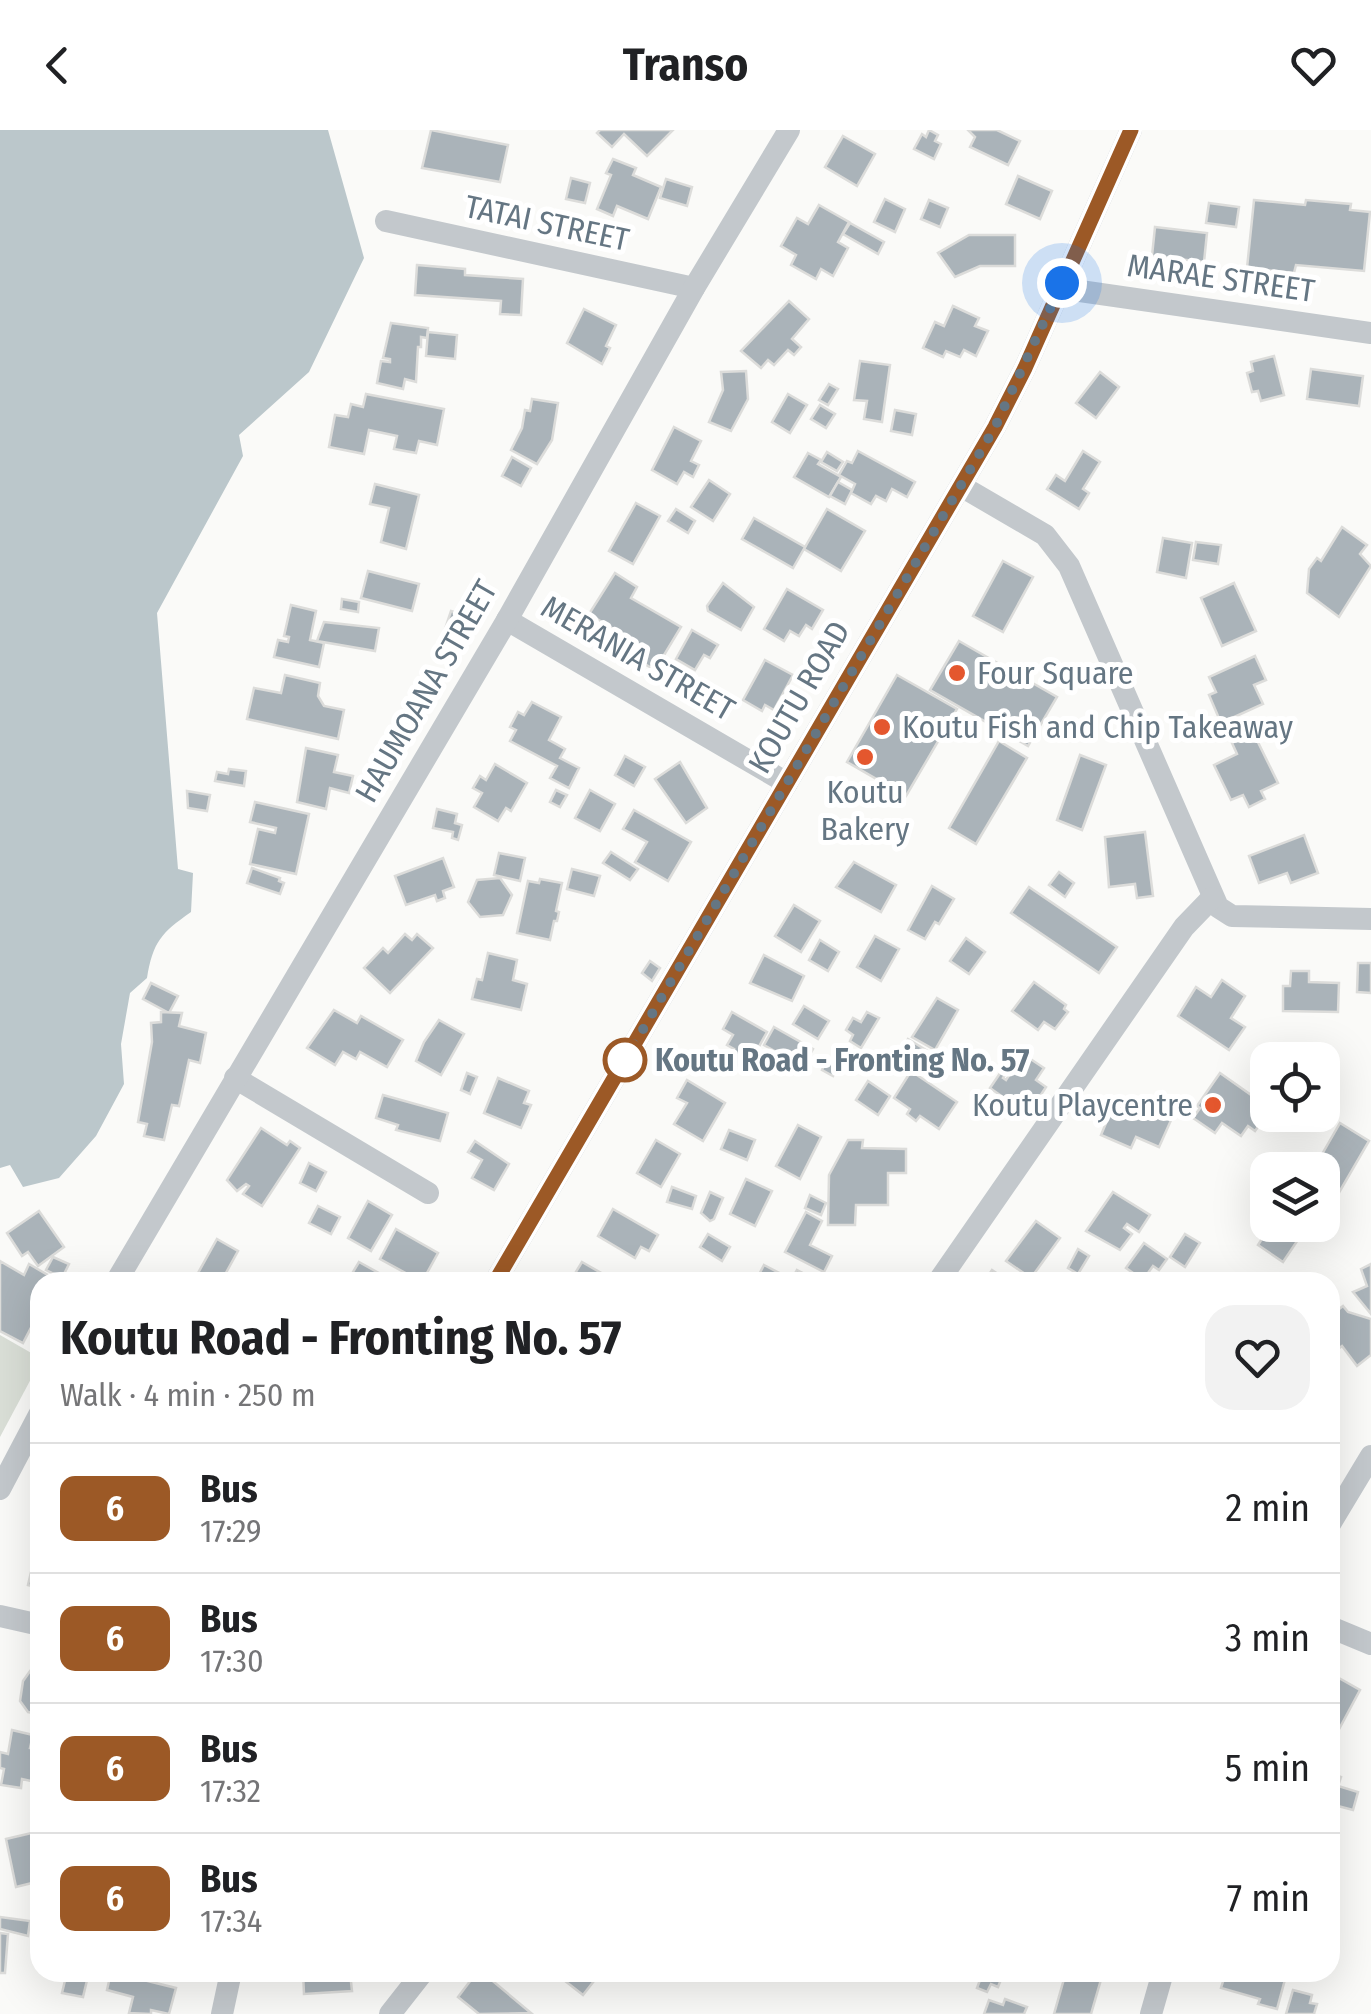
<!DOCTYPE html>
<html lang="en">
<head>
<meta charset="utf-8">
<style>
  body { margin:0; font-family:"Fira Sans Condensed",sans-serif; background:#f2f2f2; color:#202124; height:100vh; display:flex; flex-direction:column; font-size:38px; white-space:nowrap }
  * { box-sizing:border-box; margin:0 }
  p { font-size:32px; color:#757577 }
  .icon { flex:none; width:55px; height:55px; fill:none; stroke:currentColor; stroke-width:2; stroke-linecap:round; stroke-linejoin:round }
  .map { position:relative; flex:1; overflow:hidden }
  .side { position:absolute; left:30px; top:1142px; width:1310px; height:710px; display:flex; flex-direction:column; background:#fff; border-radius:30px; box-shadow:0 10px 40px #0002 }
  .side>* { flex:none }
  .badge { padding:0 20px; border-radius:15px; font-size:35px; line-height:65px }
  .buttons { position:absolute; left:1250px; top:912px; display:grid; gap:20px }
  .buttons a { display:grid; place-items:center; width:90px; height:90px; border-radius:20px; background:#fff; box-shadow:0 10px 40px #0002; font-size:50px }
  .you { position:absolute; width:50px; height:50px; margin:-25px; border:8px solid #fff; border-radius:50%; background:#1a73e8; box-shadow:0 0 0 15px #1a73e833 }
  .map>.badge { position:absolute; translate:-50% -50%; box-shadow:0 0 0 5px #fff }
  .round { display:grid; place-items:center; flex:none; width:105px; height:105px; border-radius:30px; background:#f2f2f2 }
  .summary { display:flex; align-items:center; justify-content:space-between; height:170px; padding:0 30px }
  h1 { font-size:48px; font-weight:700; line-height:75px }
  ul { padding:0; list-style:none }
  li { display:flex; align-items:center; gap:30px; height:130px; padding:0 30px; border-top:2px solid #e0e0e0 }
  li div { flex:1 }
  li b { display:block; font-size:38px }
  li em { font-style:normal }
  li .badge { min-width:110px; font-weight:700; text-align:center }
  header { display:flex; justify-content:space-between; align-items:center; height:130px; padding:0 30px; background:#fff; font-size:45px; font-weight:700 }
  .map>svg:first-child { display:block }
  .green { fill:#dadfd7 }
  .water { fill:#bbc7cb }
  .building { fill:#aab3b9; stroke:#dcdcda; stroke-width:2.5 }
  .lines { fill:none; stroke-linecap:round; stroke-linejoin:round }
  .minor { stroke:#c3c8cc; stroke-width:22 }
  .line-casing { stroke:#fff; stroke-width:22 }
  .line { stroke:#9c5926; stroke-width:15 }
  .walk { stroke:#657683; stroke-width:10; stroke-dasharray:0 18 }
  .poi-dot { fill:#e4572e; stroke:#fff; stroke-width:4 }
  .stop-dot { fill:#fff; stroke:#9c5926; stroke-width:5 }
  .labels { text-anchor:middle; stroke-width:10; stroke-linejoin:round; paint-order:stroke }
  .street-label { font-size:32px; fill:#657683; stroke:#fff }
  .poi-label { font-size:32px; fill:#657683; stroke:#fff; text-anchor:start }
  .stop-label { font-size:32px; font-weight:bold; fill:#657683; stroke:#fff; text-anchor:start }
</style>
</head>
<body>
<header><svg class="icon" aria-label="back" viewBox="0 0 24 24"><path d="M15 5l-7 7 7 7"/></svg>Transo<svg class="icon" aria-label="heart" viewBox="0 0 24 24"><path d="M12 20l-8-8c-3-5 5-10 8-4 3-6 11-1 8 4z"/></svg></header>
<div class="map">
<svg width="1371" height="1884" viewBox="0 0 1371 1884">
  <rect width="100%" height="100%" fill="#fafaf8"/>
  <polygon class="green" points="0,1205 40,1228 40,1232 0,1307"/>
  <path class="water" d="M0,0H328L364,128L309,242L239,305L243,326L157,483L178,739L193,743L191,782C161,803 153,812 147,848L130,863L121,914L124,954L96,1006L59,1048L23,1057L10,1035L0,1038Z"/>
  <g class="building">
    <polygon points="431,0 508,15 500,52 422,38"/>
    <polygon points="600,0 673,0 647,26 624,4 612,17 597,3"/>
    <polygon points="929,0 938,5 935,11 941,14 934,29 914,19 922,4 926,7"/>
    <polygon points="968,0 997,0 1020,11 1008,35 970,17 975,7"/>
    <polygon points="843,6 875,24 857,56 825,37"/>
    <polygon points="613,29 636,38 633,45 661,57 648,89 617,76 613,86 597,79 611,45 606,43"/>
    <polygon points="1018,46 1052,61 1040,89 1006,74"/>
    <polygon points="571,48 590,53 585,73 566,69"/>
    <polygon points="666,49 692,57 687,76 660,68"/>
    <polygon points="885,69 905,79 895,102 874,92"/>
    <polygon points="929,70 948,78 940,97 921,89"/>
    <polygon points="1254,70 1305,75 1306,70 1351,74 1350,80 1370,82 1364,141 1296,135 1294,143 1247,138"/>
    <polygon points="1209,73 1239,77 1236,97 1206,93"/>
    <polygon points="819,75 849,92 838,112 848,118 833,146 821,139 816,149 791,135 796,125 781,116 797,88 808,94"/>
    <polygon points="850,93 884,112 878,124 843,104"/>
    <polygon points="1155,97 1207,103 1204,132 1152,126"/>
    <polygon points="969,105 1015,105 1015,136 980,136 955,147 938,123"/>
    <polygon points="417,135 465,139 465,145 523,149 521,185 500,184 501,171 415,165"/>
    <polygon points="789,171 809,189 792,209 801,217 794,225 788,220 774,235 768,230 761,238 741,221"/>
    <polygon points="953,176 979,188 975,196 988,201 976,226 964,220 960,227 946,221 943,227 923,218 935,192 944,196"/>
    <polygon points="584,179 616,195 606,216 610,218 602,234 567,213"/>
    <polygon points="391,193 428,198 427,208 421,207 421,217 418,217 416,252 405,249 403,259 377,253 381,231 390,232 390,229 383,228"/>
    <polygon points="428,202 457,205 455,229 426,226"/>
    <polygon points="1274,226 1284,265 1261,271 1258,261 1252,262 1247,243 1253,241 1251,232"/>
    <polygon points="860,231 890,235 882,292 864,289 867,271 854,270"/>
    <polygon points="1311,239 1363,246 1359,276 1307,269"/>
    <polygon points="746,241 748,269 731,301 709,292 723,260 721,242"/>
    <polygon points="1100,242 1119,257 1096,288 1076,273"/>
    <polygon points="829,254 838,259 828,275 819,270"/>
    <polygon points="366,264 444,279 437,315 419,311 416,323 394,319 397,306 369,300 364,324 329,317 335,285 348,287 351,274 363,277"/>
    <polygon points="788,264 807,275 790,303 772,292"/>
    <polygon points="532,269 558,273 552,310 537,334 511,320 522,298 525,280 530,281"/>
    <polygon points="820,275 835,284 826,298 811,289"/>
    <polygon points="895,280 916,284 912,305 891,301"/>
    <polygon points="674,297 701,311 691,331 699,335 693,347 684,342 677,354 652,340"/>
    <polygon points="858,321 915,352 907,367 892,359 886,371 876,366 871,374 851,363 855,354 839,345 847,331 852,333"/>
    <polygon points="1083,321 1100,332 1083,359 1089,363 1079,379 1047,359 1056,345 1065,351"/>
    <polygon points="827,322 843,332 837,341 821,332"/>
    <polygon points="808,323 821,330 818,334 841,347 829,367 794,347"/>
    <polygon points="512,327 531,338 521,356 502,346"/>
    <polygon points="709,350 730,364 713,391 691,377"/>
    <polygon points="838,352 852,360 845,374 830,366"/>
    <polygon points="375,354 419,365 406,419 381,412 389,378 370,374"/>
    <polygon points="636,373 660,386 633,434 609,421"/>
    <polygon points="676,379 695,391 688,403 668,391"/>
    <polygon points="827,379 865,401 841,441 804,419"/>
    <polygon points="754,388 805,417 793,438 742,409"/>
    <polygon points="1342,397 1367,415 1360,424 1371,436 1339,487 1307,463 1309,439 1317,428 1321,431"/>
    <polygon points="1163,408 1192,413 1186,448 1157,442"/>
    <polygon points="1196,412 1221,415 1218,434 1193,430"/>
    <polygon points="1003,431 1033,447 1003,502 973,486"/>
    <polygon points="368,441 419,454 412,481 361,468"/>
    <polygon points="615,443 637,457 631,468 681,497 655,540 616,517 623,505 589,484"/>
    <polygon points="723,453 754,477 741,500 708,481 707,476"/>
    <polygon points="1234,453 1256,501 1222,516 1201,468"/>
    <polygon points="787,459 823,480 812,499 806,495 799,506 790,501 784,511 764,499"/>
    <polygon points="342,469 359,472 358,482 341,479"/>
    <polygon points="291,475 316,481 310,510 324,513 319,537 274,527 278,510 288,512 289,507 284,506"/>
    <polygon points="451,481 464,485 457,506 444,502"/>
    <polygon points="324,492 379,498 375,521 317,511"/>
    <polygon points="692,500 718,515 710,528 704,525 695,540 676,529"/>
    <polygon points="959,511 1057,567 1028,616 930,560"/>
    <polygon points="1255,526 1266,550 1254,555 1263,574 1221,593 1209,565 1216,562 1209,547"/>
    <polygon points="765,530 793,545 774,580 765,575 762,581 743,570"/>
    <polygon points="285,545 320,553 318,566 324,576 344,580 338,609 247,589 254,558 281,563"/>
    <polygon points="897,545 957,579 906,666 847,632"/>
    <polygon points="532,572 561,587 549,610 565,619 560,628 579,638 569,658 550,648 557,636 510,611 516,600 510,597 518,582 524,585"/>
    <polygon points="1253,602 1278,653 1261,661 1265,669 1249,677 1243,665 1231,670 1214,635 1237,624 1232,613"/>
    <polygon points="999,611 1027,628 976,714 949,698"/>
    <polygon points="306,618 338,625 334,642 353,646 349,663 330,658 326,679 297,672"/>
    <polygon points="1080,625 1106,635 1082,700 1057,690"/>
    <polygon points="625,626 645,637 634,656 615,645"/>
    <polygon points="680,632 707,678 686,693 655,649"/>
    <polygon points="495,634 527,653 511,681 506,678 498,691 474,677 482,663 473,658 480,646 486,650"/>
    <polygon points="229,639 246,641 244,656 215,651 217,642 228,644"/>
    <polygon points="556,660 567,665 560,677 550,672"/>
    <polygon points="590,660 615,674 600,701 575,688"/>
    <polygon points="187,661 210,665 207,681 188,678"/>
    <polygon points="255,672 309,684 296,744 250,734 258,699 275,703 276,698 250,692"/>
    <polygon points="437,679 457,684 455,693 462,695 458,710 452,708 453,702 433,698"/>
    <polygon points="634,680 691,712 668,751 635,732 647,712 623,699"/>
    <polygon points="1145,702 1153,766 1137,768 1135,754 1109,757 1105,707"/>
    <polygon points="1304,705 1318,743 1291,753 1287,743 1259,753 1249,726"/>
    <polygon points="611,722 638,739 630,750 603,733"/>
    <polygon points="499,723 525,728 520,751 494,745"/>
    <polygon points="443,728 454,757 443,761 445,768 437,771 435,765 406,775 395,746"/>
    <polygon points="854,732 896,755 881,782 836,757"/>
    <polygon points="252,738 280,748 279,751 284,753 280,764 247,753"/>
    <polygon points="572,739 600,746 594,766 567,759"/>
    <polygon points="1059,742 1074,753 1065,767 1049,755"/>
    <polygon points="500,748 512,765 503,785 480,787 468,772 477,750"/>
    <polygon points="540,749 562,753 556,781 559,782 557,791 554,791 550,810 517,803 528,751 539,753"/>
    <polygon points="932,756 954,769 939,794 935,792 925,809 908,800"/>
    <polygon points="1029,757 1117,817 1099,843 1011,783"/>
    <polygon points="794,775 820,791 801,822 775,806"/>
    <polygon points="405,804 412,810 417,804 433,818 390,863 364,838 383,818 388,823"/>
    <polygon points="875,806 899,819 881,851 857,837"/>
    <polygon points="966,808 985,822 969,844 950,831"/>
    <polygon points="820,810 839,822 828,841 809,830"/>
    <polygon points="488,823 517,830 513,850 527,854 521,880 472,869 477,849 482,850"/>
    <polygon points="764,825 804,846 792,871 750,853"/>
    <polygon points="650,831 660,838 652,851 642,843"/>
    <polygon points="1358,833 1371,833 1371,863 1357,862"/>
    <polygon points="1291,841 1309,841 1309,852 1339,853 1338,882 1283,881 1283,856 1290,856"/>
    <polygon points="1222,850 1245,866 1231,888 1245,897 1229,920 1178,886 1196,857 1211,867"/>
    <polygon points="1034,852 1066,875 1064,879 1068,882 1055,899 1044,892 1038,900 1012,881"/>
    <polygon points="151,853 178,866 169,883 143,869"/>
    <polygon points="937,868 958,880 935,920 912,907"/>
    <polygon points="804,876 829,891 818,909 793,894"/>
    <polygon points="334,880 357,893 361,886 403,910 387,937 360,922 356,929 343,922 335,935 307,918"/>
    <polygon points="161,882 182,883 179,896 206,903 200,933 189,930 179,976 172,975 164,1010 144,1006 147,994 138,992 152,912 151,893 161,892"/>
    <polygon points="732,882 767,902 745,942 727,932 734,919 727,915 733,905 723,899"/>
    <polygon points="867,882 879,888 861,918 850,911 853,905 846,900 853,888 861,892"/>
    <polygon points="439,890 464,904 441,945 416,931 424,912"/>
    <polygon points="774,897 813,919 806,932 795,926 792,931 764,915"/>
    <polygon points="908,909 926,920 920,928 903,917"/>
    <polygon points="1023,924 1044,938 1036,950 1046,957 1035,974 1024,967 1017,977 990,958 1009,930 1013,933 1003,948 1006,950"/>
    <polygon points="1316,924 1336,925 1334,963 1322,962 1322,930 1315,930"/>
    <polygon points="828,928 839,934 833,946 822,940"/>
    <polygon points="911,941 957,972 939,999 920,986 916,991 907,984 910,979 894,968"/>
    <polygon points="467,943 477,947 470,964 461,960"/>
    <polygon points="1220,943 1268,977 1268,983 1255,1001 1248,996 1241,1006 1222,993 1215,1003 1193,988 1200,978 1197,976"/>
    <polygon points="498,948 529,961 524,973 531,975 521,998 484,983"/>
    <polygon points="687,950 725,973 703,1011 674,994 687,973 677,968"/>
    <polygon points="868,951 890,966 878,985 856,970"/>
    <polygon points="383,965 448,983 440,1011 396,1000 398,995 376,988"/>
    <polygon points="1109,968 1146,983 1148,978 1172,988 1159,1017 1136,1007 1131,1018 1101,1005 1106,993 1099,991"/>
    <polygon points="1340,993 1369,1011 1337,1066 1322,1058 1322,1040 1313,1040"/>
    <polygon points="798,995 821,1007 800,1049 776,1036"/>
    <polygon points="261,998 287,1015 290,1011 300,1018 262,1076 243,1064 249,1056 246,1054 237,1061 227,1050"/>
    <polygon points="729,1000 755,1010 747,1030 721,1019"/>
    <polygon points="656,1010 680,1024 661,1057 637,1043"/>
    <polygon points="848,1010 863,1010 862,1018 906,1019 906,1043 888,1043 888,1075 856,1075 855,1095 828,1095 829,1045"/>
    <polygon points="475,1011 509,1034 494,1060 472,1048 482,1030 468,1022"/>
    <polygon points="309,1033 326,1042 316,1061 300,1053"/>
    <polygon points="746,1049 772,1061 755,1096 730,1084"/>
    <polygon points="672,1057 696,1066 692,1079 667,1072"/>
    <polygon points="710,1062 723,1068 714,1089 710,1091 701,1083"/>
    <polygon points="1113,1062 1150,1085 1139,1102 1127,1094 1124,1098 1132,1104 1120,1120 1086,1101"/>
    <polygon points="810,1065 826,1073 821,1085 805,1078"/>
    <polygon points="368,1071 392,1085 371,1121 348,1108"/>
    <polygon points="318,1076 340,1087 331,1104 309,1093"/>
    <polygon points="613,1079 658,1105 649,1121 641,1117 635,1128 598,1106"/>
    <polygon points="39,1081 64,1117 38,1136 28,1122 22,1126 7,1103"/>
    <polygon points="806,1082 822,1091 810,1115 832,1126 824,1142 785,1122"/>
    <polygon points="1036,1091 1060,1108 1031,1148 1006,1131"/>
    <polygon points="1271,1095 1308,1095 1283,1132 1258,1115"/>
    <polygon points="396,1099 438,1123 422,1152 380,1129"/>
    <polygon points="708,1104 730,1117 722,1131 700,1117"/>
    <polygon points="1185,1104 1200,1113 1185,1137 1170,1127"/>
    <polygon points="217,1109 238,1121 222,1150 227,1152 193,1152"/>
    <polygon points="1144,1113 1167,1129 1159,1140 1153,1136 1143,1150 1126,1138"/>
    <polygon points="1078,1119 1089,1126 1078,1144 1068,1138"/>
    <polygon points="53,1127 69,1134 62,1148 46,1140"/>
    <polygon points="0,1131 24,1145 29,1134 58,1151 40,1152 40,1193 35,1190 23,1213 0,1201"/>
    <polygon points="359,1132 395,1152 347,1152"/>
    <polygon points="582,1132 617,1152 575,1152 571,1150"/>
    <polygon points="1371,1134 1371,1184 1353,1162 1367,1156 1361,1139"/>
    <polygon points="764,1135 787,1147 784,1152 755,1152"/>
    <polygon points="797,1140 814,1149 812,1152 790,1152"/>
    <polygon points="992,1140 1008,1151 1008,1152 984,1152"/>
    <polygon points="1343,1176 1348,1182 1371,1189 1371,1225 1357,1236 1342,1216 1330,1225 1330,1186"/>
    <polygon points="40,1403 40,1458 28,1455"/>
    <polygon points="33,1537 40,1539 40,1584 28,1582 20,1571 23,1551"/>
    <polygon points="1330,1543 1360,1560 1338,1601 1330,1597"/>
    <polygon points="12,1600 33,1605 30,1618 40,1620 40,1653 22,1649 21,1658 1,1655 4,1639 0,1638 0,1622 8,1624"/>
    <polygon points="1330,1643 1341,1647 1338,1656 1358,1662 1353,1680 1338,1676 1334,1690 1330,1689"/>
    <polygon points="40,1701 40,1751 16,1757 6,1709"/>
    <polygon points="0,1787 30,1791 28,1806 0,1799"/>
    <polygon points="0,1803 8,1804 5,1843 0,1843"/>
    <polygon points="67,1842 89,1842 83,1867 62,1863"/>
    <polygon points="111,1842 176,1858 169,1884 151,1880 151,1884 129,1883 133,1867 107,1860"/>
    <polygon points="303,1842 350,1842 352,1861 304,1864"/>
    <polygon points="477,1842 482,1842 531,1883 479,1884 458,1867"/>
    <polygon points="563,1842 601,1842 583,1865 560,1847"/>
    <polygon points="976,1842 1004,1842 998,1857 991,1854 987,1862 977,1858 980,1850 974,1847"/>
    <polygon points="1066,1842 1102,1846 1091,1884 1054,1884"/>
    <polygon points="1222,1842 1287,1842 1277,1879 1258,1874 1260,1869 1221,1858 1225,1845"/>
    <polygon points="1293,1860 1312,1865 1310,1873 1317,1874 1314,1884 1286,1884"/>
    <polygon points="1005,1869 1027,1877 1024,1884 984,1884 989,1870 1003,1875"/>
  </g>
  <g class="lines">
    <g class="minor">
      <polyline points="386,91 694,158"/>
      <polyline points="1062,153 1080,161 1371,203"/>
      <polyline points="961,356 1045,405 1069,436 1218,777 1232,786 1371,789"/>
      <polyline points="507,490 787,653"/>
      <polyline points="235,948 428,1063"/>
      <polyline points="116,1152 507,490 694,158 789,0"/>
      <polyline points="495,1152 995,297 1025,238 1131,0"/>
      <polyline points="938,1152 1184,797 1212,768"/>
      <polyline points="0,1359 40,1283"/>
      <polyline points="1330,1394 1371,1326"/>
      <polyline points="0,1486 40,1495"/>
      <polyline points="1330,1497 1371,1514"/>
      <polyline points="222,1884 231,1842"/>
      <polyline points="390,1884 423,1842"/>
      <polyline points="1151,1884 1163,1842"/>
    </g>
  </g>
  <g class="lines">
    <g class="line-casing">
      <polyline id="line" points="495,1152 995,297 1025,238 1131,0"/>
    </g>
    <use href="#line" class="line"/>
    <polyline class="walk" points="625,930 995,297 1062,153"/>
  </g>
  <g class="poi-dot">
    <circle cx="957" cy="543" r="10"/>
    <circle cx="882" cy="597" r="10"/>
    <circle cx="865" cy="627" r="10"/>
    <circle cx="1213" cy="975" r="10"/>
  </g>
  <circle class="stop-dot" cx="625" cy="930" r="20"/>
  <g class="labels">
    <g class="street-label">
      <text transform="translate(547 93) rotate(12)" y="11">TATAI STREET</text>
      <text transform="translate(1221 148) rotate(8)" y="11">MARAE STREET</text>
      <text transform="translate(638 528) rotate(30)" y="11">MERANIA STREET</text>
      <text transform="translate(426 561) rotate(-60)" y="11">HAUMOANA STREET</text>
      <text transform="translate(799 567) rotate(-60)" y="11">KOUTU ROAD</text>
    </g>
    <g class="poi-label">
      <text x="977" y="554">Four Square</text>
      <text x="902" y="608">Koutu Fish and Chip Takeaway</text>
      <text x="865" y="673" text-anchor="middle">Koutu<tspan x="865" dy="37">Bakery</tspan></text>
      <text x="1193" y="986" text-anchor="end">Koutu Playcentre</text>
    </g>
    <g class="stop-label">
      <text x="655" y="941">Koutu Road - Fronting No. 57</text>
    </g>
  </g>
</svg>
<div class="buttons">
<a><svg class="icon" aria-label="locate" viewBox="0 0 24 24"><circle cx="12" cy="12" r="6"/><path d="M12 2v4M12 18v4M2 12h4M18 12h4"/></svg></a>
<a><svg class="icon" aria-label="layers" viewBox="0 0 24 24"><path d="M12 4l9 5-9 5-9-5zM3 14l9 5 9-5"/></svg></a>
</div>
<div class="you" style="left:1062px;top:153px"></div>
<section class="side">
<div class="summary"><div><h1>Koutu Road - Fronting No. 57</h1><p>Walk · 4 min · 250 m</p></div><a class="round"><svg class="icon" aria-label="heart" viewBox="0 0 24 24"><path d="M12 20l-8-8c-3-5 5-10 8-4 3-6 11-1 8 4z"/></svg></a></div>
<ul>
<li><span class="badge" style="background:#9c5926;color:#fff">6</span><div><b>Bus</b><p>17:29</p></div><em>2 min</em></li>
<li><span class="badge" style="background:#9c5926;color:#fff">6</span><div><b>Bus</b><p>17:30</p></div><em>3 min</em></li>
<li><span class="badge" style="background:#9c5926;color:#fff">6</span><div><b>Bus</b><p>17:32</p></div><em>5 min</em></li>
<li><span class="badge" style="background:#9c5926;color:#fff">6</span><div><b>Bus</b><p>17:34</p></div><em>7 min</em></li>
</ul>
</section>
</div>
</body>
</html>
